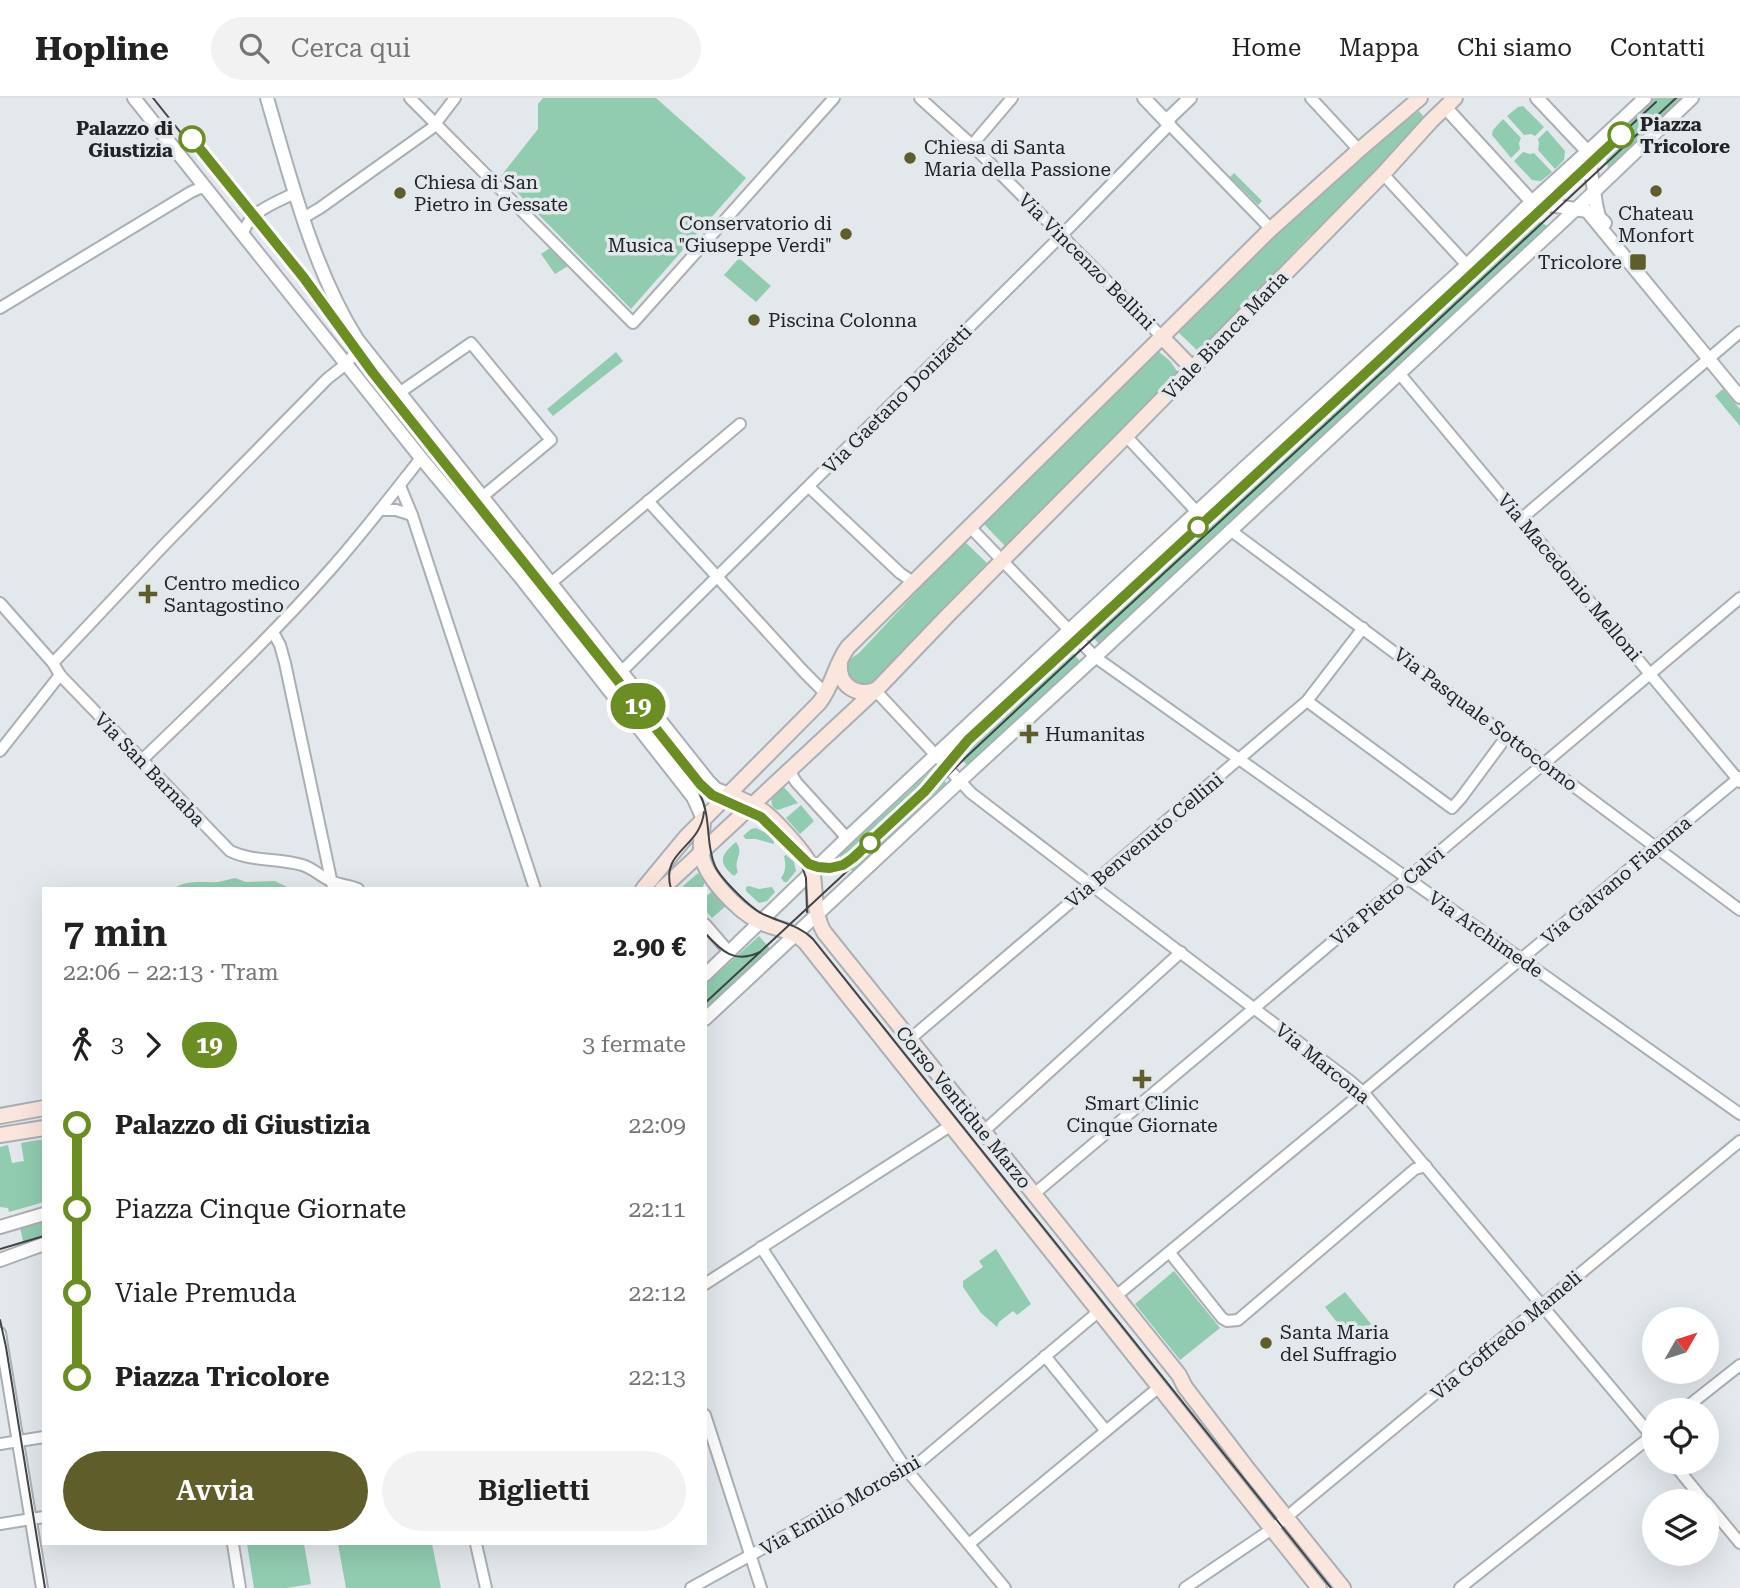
<!DOCTYPE html>
<html lang="it">
<head>
<meta charset="utf-8">
<style>
  body { margin:0; font-family:"Roboto Serif",serif; background:#f2f2f2; color:#222; height:100vh; display:flex; flex-direction:column; font-size:26px; white-space:nowrap }
  * { box-sizing:border-box; margin:0 }
  p { font-size:23px; color:#767676 }
  .icon { flex:none; width:38px; height:38px; fill:none; stroke:currentColor; stroke-width:2; stroke-linecap:round; stroke-linejoin:round }
  .map { position:relative; flex:1; overflow:hidden }
  .panel { position:absolute; left:42px; top:789px; width:665px; height:658px; display:flex; flex-direction:column; background:#fff; border-radius:0px; box-shadow:0 7px 28px #0002 }
  .panel>* { flex:none }
  .badge { padding:0 14px; border-radius:23px; font-size:24px; line-height:46px }
  .needle { width:46px; rotate:51deg }
  .tools { position:absolute; left:1642px; top:1209px; display:grid; gap:14px }
  .tools a { display:grid; place-items:center; width:77px; height:77px; border-radius:50%; background:#fff; box-shadow:0 7px 28px #0002; font-size:35px }
  .map>.badge { position:absolute; translate:-50% -50%; box-shadow:0 0 0 4px #fff }
  .legs { display:flex; align-items:center; gap:10px; height:77px; padding:0 21px; font-size:23px }
  .legs p { margin-inline-start:auto }
  .headline { display:flex; align-items:center; justify-content:space-between; height:119px; padding:0 21px }
  h1 { font-size:38px; font-weight:600; line-height:52px }
  .primary-button { display:flex; gap:14px; margin-top:auto; padding:14px 21px }
  .primary-button a { flex:1; height:80px; border-radius:42px; background:#5f5d2a; color:#fff; font-size:28px; font-weight:600; line-height:80px; text-align:center }
  .primary-button a+a { background:#f2f2f2; color:#222 }
  ul { padding:0 21px; list-style:none }
  li { display:flex; align-items:center; gap:24px; height:84px; font-size:26px }
  li i { display:grid; place-items:center; width:10px; height:100%; margin:0 9px; background:currentColor }
  li i::after { content:''; width:18px; height:18px; margin:-9px; border:5px solid; border-radius:50%; background:#fff }
  li p { margin-inline-start:auto }
  li:first-child i { background:linear-gradient(#0000 50%,currentColor 0) }
  li:last-child i { background:linear-gradient(currentColor 50%,#0000 0) }
  header { display:flex; align-items:center; gap:42px; box-sizing:border-box; height:98px; padding:0 35px; background:#fff; border-bottom:2px solid #e0e0e0 }
  header strong { font-size:33px }
  nav { display:flex; gap:38px; margin-inline-start:auto; font-size:24px }
  .search { width:490px; height:63px; background:#f2f2f2; display:flex; align-items:center; gap:18px; box-sizing:border-box; padding:0 24px; border-radius:38px; color:#767676; font-size:26px }
  .map>svg:first-child { display:block }
  .green { fill:#91ccb0 }
  .lines { fill:none; stroke-linecap:round; stroke-linejoin:round }
  .minor-casing { stroke:#abafb4; stroke-width:14 }
  .tertiary-casing { stroke:#abafb4; stroke-width:16 }
  .secondary-casing { stroke:#abafb4; stroke-width:18 }
  .minor { stroke:#fff; stroke-width:10 }
  .tertiary { stroke:#fff; stroke-width:12 }
  .secondary { stroke:#fbe6de; stroke-width:14 }
  .tram { stroke:#424446; stroke-width:2 }
  .line-1-casing { stroke:#fff; stroke-width:16 }
  .line-1 { stroke:#6b8e23; stroke-width:10 }
  .stop-1-dot { fill:#fff; stroke:#6b8e23; stroke-width:3.5 }
  .poi-dot { fill:#5f5d2a; stroke:#e3e8ec; stroke-width:2.5 }
  .labels { text-anchor:middle; stroke-width:7; stroke-linejoin:round; paint-order:stroke }
  .stop-label { font-size:19px; font-weight:bold; fill:#212324; stroke:#e3e8ec; text-anchor:start }
  .poi-label { font-size:19px; fill:#212324; stroke:#e3e8ec; text-anchor:start }
  .street-label { font-size:19px; fill:#212324; stroke:#e3e8ec }
</style>
</head>
<body>
<header>
<strong>Hopline</strong>
<div class="search"><svg class="icon" aria-label="search" viewBox="0 0 24 24"><circle cx="10" cy="10" r="6"/><path d="M15 15l6 6"/></svg>Cerca qui</div>
<nav><a>Home</a><a>Mappa</a><a>Chi siamo</a><a>Contatti</a></nav>
</header>
<div class="map">
<svg width="1740" height="1490" viewBox="0 0 1740 1490">
  <rect width="100%" height="100%" fill="#e3e8ec"/>
  <g class="green">
    <polygon points="543,0 656,0 746,80 631,211 501,78 538,31 538,6"/>
    <polygon points="1654,0 1683,0 1608,70 1603,48"/>
    <polygon points="1523,8 1544,29 1535,38 1531,36 1524,37 1507,18 1518,9"/>
    <polygon points="1419,13 1424,19 1359,92 1315,136 1310,137 1199,254 1178,234 1293,120 1356,61"/>
    <polygon points="1503,21 1521,40 1519,45 1520,51 1511,60 1492,37 1493,32"/>
    <polygon points="1547,32 1565,53 1564,62 1555,71 1538,52 1539,45 1538,41"/>
    <polygon points="1523,54 1530,56 1534,55 1552,74 1541,83 1532,82 1514,63"/>
    <polygon points="1234,75 1262,103 1258,107 1230,79"/>
    <polygon points="1530,117 1547,128 1099,546 1082,527"/>
    <polygon points="550,150 568,168 555,176 541,156"/>
    <polygon points="739,160 771,188 756,204 724,177"/>
    <polygon points="1158,253 1170,263 1179,276 1006,449 983,425"/>
    <polygon points="616,254 623,263 553,318 547,311"/>
    <polygon points="1723,291 1740,311 1740,328 1715,298"/>
    <path d="M964,443L987,465L873,584C858,593 850,583 846,568L849,562L859,555Z"/>
    <polygon points="1063,545 1082,565 968,668 950,650"/>
    <polygon points="933,671 948,687 853,774 839,758"/>
    <path d="M783,688L798,705L778,712C771,710 771,705 772,699Z"/>
    <polygon points="801,707 814,723 800,736 786,720"/>
    <polygon points="756,730 768,736 774,743 774,746 756,741 746,741 743,738 751,731"/>
    <path d="M736,744C745,756 733,760 738,774L734,778C717,764 721,757 736,744Z"/>
    <path d="M786,757L794,764L796,773L787,784H784L781,780C786,773 786,767 784,758Z"/>
    <polygon points="698,775 705,784 702,791 685,791 683,788"/>
    <path d="M235,780L246,784L275,783L291,791H173C187,781 203,785 218,784C224,783 230,781 235,780Z"/>
    <polygon points="749,788 759,791 772,789 775,794 767,803 759,805 746,793 746,789"/>
    <polygon points="714,792 727,807 712,820 705,812 705,799"/>
    <polygon points="759,838 773,854 705,914 705,887"/>
    <polygon points="44,1041 44,1104 9,1114 8,1110 0,1109 0,1049 8,1047 12,1065 24,1063 21,1045"/>
    <polygon points="44,1123 44,1143 24,1148 20,1129"/>
    <polygon points="996,1151 1031,1206 1017,1217 1013,1213 999,1224 997,1229 981,1215 963,1189 963,1183 983,1169 979,1163"/>
    <polygon points="1174,1173 1220,1230 1180,1262 1135,1206"/>
    <polygon points="1345,1194 1371,1226 1351,1242 1325,1209"/>
    <polygon points="247,1446 304,1446 311,1486 287,1490 254,1490"/>
    <polygon points="338,1446 432,1446 441,1490 346,1490"/>
  </g>
  <g class="lines">
    <g class="minor-casing">
      <g id="minor">
        <polyline points="410,0 633,225 834,0"/>
        <polyline points="920,0 972,47 1161,238"/>
        <polyline points="1311,0 1359,52"/>
        <polyline points="1166,23 1271,131"/>
        <polyline points="972,47 1012,0"/>
        <polyline points="1383,76 1467,167"/>
        <polyline points="303,120 320,110 432,30 455,0"/>
        <path d="M243,135C250,113 275,105 295,95"/>
        <polyline points="0,210 191,94 205,88"/>
        <polyline points="1399,275 1740,684"/>
        <polyline points="399,295 471,245 545,335 551,342 482,399"/>
        <polyline points="1126,338 1197,414"/>
        <polyline points="400,388 412,417 535,791"/>
        <polyline points="809,389 900,475 913,484"/>
        <polyline points="648,403 804,574 826,596"/>
        <polyline points="380,412 396,412 412,417"/>
        <polyline points="1521,421 1740,234"/>
        <polyline points="970,429 1095,559 1740,1016"/>
        <polyline points="1230,432 1740,812"/>
        <polyline points="551,485 740,326"/>
        <path d="M0,505L53,565L60,577L230,753C253,764 278,760 302,767C313,770 321,779 331,783C339,787 349,787 358,791"/>
        <polyline points="273,534 280,547 285,565 332,786"/>
        <path d="M53,565L166,445L327,281C340,270 358,261 357,241"/>
        <polyline points="621,574 1061,138 1170,26"/>
        <polyline points="875,592 971,695 1103,796 1350,983 1363,994 1654,1341"/>
        <polyline points="1307,603 1452,710 1461,700 1501,646"/>
        <polyline points="0,653 60,577"/>
        <path d="M142,662C206,600 271,539 330,472C362,436 391,398 421,360"/>
        <polyline points="789,672 796,684 847,740"/>
        <polyline points="705,826 730,855"/>
        <polyline points="910,941 1307,603 1363,530"/>
        <polyline points="984,1033 1181,854"/>
        <polyline points="1034,1096 1740,500"/>
        <polyline points="761,1149 906,1371 1005,1490"/>
        <polyline points="1170,1155 1222,1220 1227,1223 1238,1222 1415,1071 1426,1068"/>
        <polyline points="705,1186 950,1028"/>
        <polyline points="1116,1198 1363,994 1521,861 1740,679"/>
        <polyline points="0,1235 42,1490"/>
        <polyline points="1045,1258 1106,1333"/>
        <polyline points="1683,1312 1740,1267"/>
        <polyline points="705,1317 761,1490"/>
        <polyline points="0,1346 44,1339"/>
        <polyline points="1673,1365 1705,1404"/>
        <polyline points="1706,1404 1740,1445"/>
        <polyline points="0,1426 44,1419"/>
        <polyline points="233,1446 240,1490"/>
        <polyline points="476,1446 486,1490"/>
        <polyline points="969,1446 1158,1290"/>
        <polyline points="691,1490 921,1363 1098,1214"/>
        <polyline points="1185,1490 1272,1431 1740,1043"/>
        <polyline points="1460,1490 1654,1336"/>
      </g>
    </g>
    <g class="tertiary-casing">
      <g id="tertiary">
        <polyline points="134,0 421,360 521,480 693,699 703,721"/>
        <path d="M267,0C290,79 313,171 357,241L709,684L716,691L729,696"/>
        <polyline points="1144,0 1166,23 1190,0"/>
        <polyline points="1537,0 1588,54 1596,106 1599,119 1605,125"/>
        <polyline points="1445,9 1532,104 1587,113 1740,299"/>
        <polyline points="705,877 847,740 1078,524 1242,372 1467,167 1524,111 1598,44 1645,0"/>
        <polyline points="705,921 960,683 1095,559 1576,111 1692,0"/>
        <polyline points="0,1129 44,1116"/>
        <polyline points="0,1162 44,1146"/>
      </g>
    </g>
    <g class="secondary-casing">
      <g id="secondary">
        <polyline points="1161,238 1192,270"/>
        <path d="M840,566C838,586 855,599 875,592"/>
        <path d="M729,696C741,701 752,706 763,713C774,721 809,758 812,771C816,792 813,815 824,834L1179,1277L1185,1289L1250,1374L1343,1490"/>
        <path d="M703,721C703,732 700,744 701,754C704,779 738,813 760,824C775,831 793,832 805,844L1319,1490"/>
        <path d="M643,791L686,739L819,605C833,588 835,566 848,549L1271,131L1359,52L1420,0"/>
        <polyline points="662,791 881,587 948,517 1126,338 1383,76 1431,23 1455,0"/>
        <polyline points="0,1018 44,1010"/>
        <polyline points="0,1037 44,1030"/>
      </g>
    </g>
    <use href="#minor" class="minor"/>
    <use href="#tertiary" class="tertiary"/>
    <use href="#secondary" class="secondary"/>
    <g class="tram">
      <path d="M153,0L301,185L373,283L699,694C712,719 705,746 715,768C721,781 752,812 765,817C782,825 799,827 813,841L1331,1490"/>
      <polyline points="948,666 968,642 1383,259 1656,4"/>
      <path d="M700,685C714,703 737,706 756,716C791,735 805,794 853,760"/>
      <polyline points="799,759 806,780 807,814"/>
      <path d="M671,791C660,752 700,751 704,714"/>
      <path d="M705,835C722,854 735,866 760,854"/>
      <polyline points="705,905 926,700 964,661 1085,548 1392,265 1676,0"/>
      <polyline points="0,1151 44,1138"/>
      <polyline points="0,1222 6,1249 45,1490"/>
    </g>
  </g>
  <g class="lines">
    <g class="line-1-casing">
      <polyline id="line-1" points="192,41 304,180 373,275 700,686 712,697 761,719 809,766 818,769 830,770 843,767 853,760 925,693 968,642 1383,259 1621,37"/>
    </g>
    <use href="#line-1" class="line-1"/>
  </g>
  <g class="stop-1-dot">
    <circle cx="1621" cy="37" r="12"/>
    <circle cx="192" cy="41" r="12"/>
    <circle cx="1198" cy="429" r="9"/>
    <circle cx="870" cy="745" r="9"/>
  </g>
  <g class="poi-dot">
    <circle cx="910" cy="60" r="7"/>
    <circle cx="1656" cy="93" r="7"/>
    <circle cx="400" cy="95" r="7"/>
    <circle cx="846" cy="136" r="7"/>
    <rect x="1629" y="155" width="18" height="18" rx="3.5"/>
    <circle cx="754" cy="222" r="7"/>
    <path d="M144.5 485.5h7v7h7v7h-7v7h-7v-7h-7v-7h7z"/>
    <path d="M1025.5 625.5h7v7h7v7h-7v7h-7v-7h-7v-7h7z"/>
    <path d="M1138.5 970.5h7v7h7v7h-7v7h-7v-7h-7v-7h7z"/>
    <circle cx="1266" cy="1245" r="7"/>
  </g>
  <g class="labels">
    <g class="stop-label">
      <text x="1640" y="33">Piazza<tspan x="1640" dy="22">Tricolore</tspan></text>
      <text x="173" y="37" text-anchor="end">Palazzo di<tspan x="173" dy="22">Giustizia</tspan></text>
    </g>
    <g class="poi-label">
      <text x="924" y="56">Chiesa di Santa<tspan x="924" dy="22">Maria della Passione</tspan></text>
      <text x="414" y="91">Chiesa di San<tspan x="414" dy="22">Pietro in Gessate</tspan></text>
      <text x="1656" y="122" text-anchor="middle">Chateau<tspan x="1656" dy="22">Monfort</tspan></text>
      <text x="832" y="132" text-anchor="end">Conservatorio di<tspan x="832" dy="22">Musica "Giuseppe Verdi"</tspan></text>
      <text x="1622" y="171" text-anchor="end">Tricolore</text>
      <text x="768" y="229">Piscina Colonna</text>
      <text x="164" y="492">Centro medico<tspan x="164" dy="22">Santagostino</tspan></text>
      <text x="1045" y="643">Humanitas</text>
      <text x="1142" y="1012" text-anchor="middle">Smart Clinic<tspan x="1142" dy="22">Cinque Giornate</tspan></text>
      <text x="1280" y="1241">Santa Maria<tspan x="1280" dy="22">del Suffragio</tspan></text>
    </g>
    <g class="street-label">
      <text transform="translate(1087 163) rotate(45)" y="7">Via Vincenzo Bellini</text>
      <text transform="translate(1225 237) rotate(-46)" y="7">Viale Bianca Maria</text>
      <text transform="translate(897 301) rotate(-45)" y="7">Via Gaetano Donizetti</text>
      <text transform="translate(1570 479) rotate(50)" y="7">Via Macedonio Melloni</text>
      <text transform="translate(1486 621) rotate(37)" y="7">Via Pasquale Sottocorno</text>
      <text transform="translate(150 671) rotate(46)" y="7">Via San Barnaba</text>
      <text transform="translate(1144 742) rotate(-40)" y="7">Via Benvenuto Cellini</text>
      <text transform="translate(1616 782) rotate(-40)" y="7">Via Galvano Fiamma</text>
      <text transform="translate(1387 798) rotate(-40)" y="7">Via Pietro Calvi</text>
      <text transform="translate(1486 836) rotate(35)" y="7">Via Archimede</text>
      <text transform="translate(1323 965) rotate(39)" y="7">Via Marcona</text>
      <text transform="translate(964 1009) rotate(51)" y="7">Corso Ventidue Marzo</text>
      <text transform="translate(1506 1237) rotate(-40)" y="7">Via Goffredo Mameli</text>
      <text transform="translate(840 1407) rotate(-30)" y="7">Via Emilio Morosini</text>
    </g>
  </g>
</svg>
<div class="tools">
<a><svg class="needle" viewBox="-14 -14 28 28"><path d="M0-13l5 13h-10z" fill="#e53935"/><path d="M0 13l5-13h-10z" fill="#767676"/></svg></a>
<a><svg class="icon" aria-label="locate" viewBox="0 0 24 24"><circle cx="12" cy="12" r="6"/><path d="M12 2v4M12 18v4M2 12h4M18 12h4"/></svg></a>
<a><svg class="icon" aria-label="layers" viewBox="0 0 24 24"><path d="M12 4l9 5-9 5-9-5zM3 14l9 5 9-5"/></svg></a>
</div>
<b class="badge" style="left:638px;top:608px;background:#6b8e23;color:#fff">19</b>
<section class="panel">
<div class="headline"><div><h1>7 min</h1><p>22:06 – 22:13 · Tram</p></div><b>2.90 €</b></div>
<div class="legs"><svg class="icon" aria-label="walk" viewBox="0 0 24 24"><circle cx="13" cy="4" r="2"/><path d="M13 8l-2 6 4 7M11 14l-3 7M7 12l3-4h3l4 4"/></svg>3<svg class="icon" aria-label="forward" viewBox="0 0 24 24"><path d="M9 5l7 7-7 7"/></svg><b class="badge" style="background:#6b8e23;color:#fff">19</b><p>3 fermate</p></div>
<ul>
<li><i style="color:#6b8e23"></i><b>Palazzo di Giustizia</b><p>22:09</p></li>
<li><i style="color:#6b8e23"></i><span>Piazza Cinque Giornate</span><p>22:11</p></li>
<li><i style="color:#6b8e23"></i><span>Viale Premuda</span><p>22:12</p></li>
<li><i style="color:#6b8e23"></i><b>Piazza Tricolore</b><p>22:13</p></li>
</ul>
<div class="primary-button"><a>Avvia</a><a>Biglietti</a></div>
</section>
</div>
</body>
</html>
